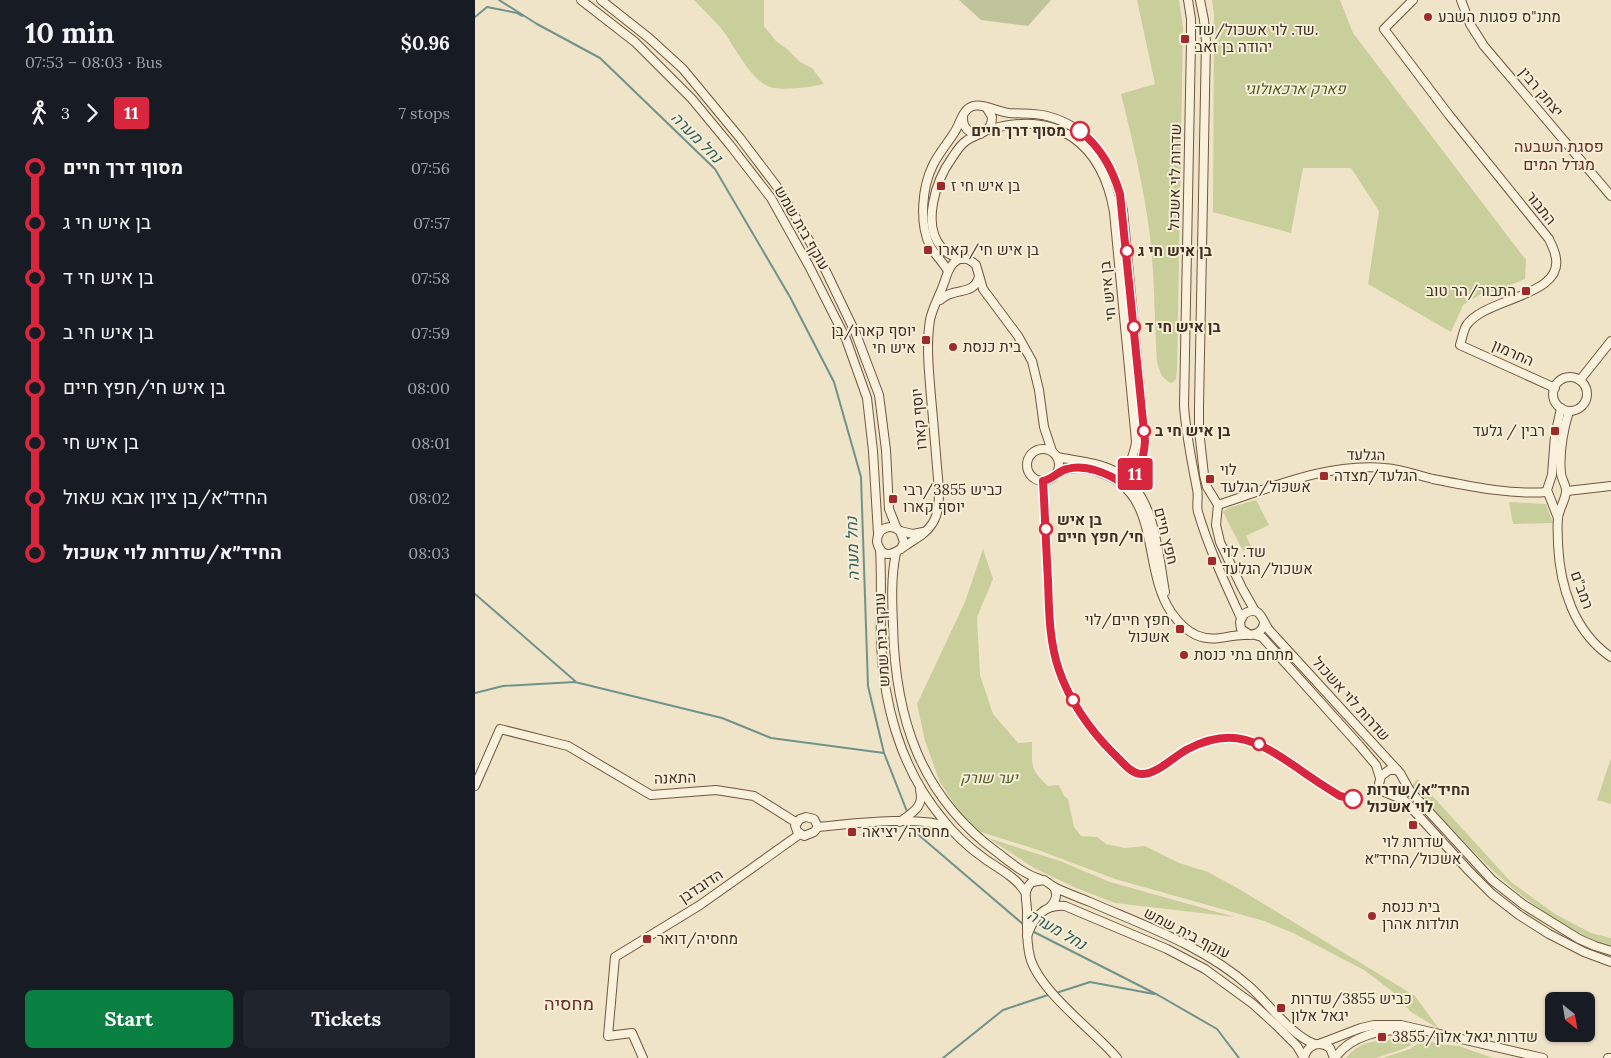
<!DOCTYPE html>
<html lang="en">
<head>
<meta charset="utf-8">
<style>
  body { margin:0; font-family:Lora,Heebo,serif; background:#20242c; color:#f1f3f6; height:100vh; display:flex; flex-direction:column; font-size:19px; white-space:nowrap }
  * { box-sizing:border-box; margin:0 }
  p { font-size:16px; color:#9ea1a6 }
  .icon { flex:none; width:28px; height:28px; fill:none; stroke:currentColor; stroke-width:2; stroke-linecap:round; stroke-linejoin:round }
  .map { position:relative; flex:1; overflow:hidden }
  .panel { display:flex; flex-direction:column; background:#171b24; width:475px }
  .panel>* { flex:none }
  .badge { padding:0 10px; border-radius:4px; font-size:18px; line-height:32px }
  .needle { width:32px; rotate:150deg }
  .tools { position:absolute; left:1070px; top:992px; display:grid; gap:10px }
  .tools a { display:grid; place-items:center; width:50px; height:50px; border-radius:8px; background:#171b24; box-shadow:0 1px 4px #0004; font-size:25px }
  .map>.badge { position:absolute; translate:-50% -50%; box-shadow:0 0 0 2px #fff }
  .legs { display:flex; align-items:center; gap:8px; height:55px; padding:0 25px; font-size:16px }
  .legs p { margin-inline-start:auto }
  .head { display:flex; align-items:center; justify-content:space-between; height:85px; padding:0 25px }
  h1 { font-size:28px; font-weight:700; line-height:38px }
  .cta { display:flex; gap:10px; margin-top:auto; padding:10px 25px }
  .cta a { flex:1; height:58px; border-radius:8px; background:#0b8043; color:#fff; font-size:20px; font-weight:700; line-height:58px; text-align:center }
  .cta a+a { background:#20242c; color:#f1f3f6 }
  ul { padding:0 25px; list-style:none }
  li { display:flex; align-items:center; gap:18px; height:55px; font-size:19px }
  li i { display:grid; place-items:center; width:8px; height:100%; margin:0 6px; background:currentColor }
  li i::after { content:''; width:12px; height:12px; margin:-6px; border:4px solid; border-radius:50%; background:#171b24 }
  li p { margin-inline-start:auto }
  li:first-child i { background:linear-gradient(#0000 50%,currentColor 0) }
  li:last-child i { background:linear-gradient(currentColor 50%,#0000 0) }
  main { display:flex; flex:1; min-height:0 }
  .map>svg:first-child { display:block }
  .green { fill:#c9cf9b }
  .cemetery { fill:#bfc49a }
  .lines { fill:none; stroke-linecap:round; stroke-linejoin:round }
  .stream { stroke:#6f938a; stroke-width:2 }
  .secondary-casing { stroke:#6f573f; stroke-width:10 }
  .secondary { stroke:#faf1dc; stroke-width:8 }
  .line-1-casing { stroke:#fff; stroke-width:11 }
  .line-1 { stroke:#d7263d; stroke-width:8 }
  .poi-dot { fill:#9e2a2b; stroke:#f7eed8; stroke-width:2 }
  .stop-1-dot { fill:#fff; stroke:#d7263d; stroke-width:2.5 }
  .labels { text-anchor:middle; stroke-width:4; stroke-linejoin:round; paint-order:stroke }
  .poi-label { font-size:15px; fill:#3d2e20; stroke:#f7eed8; text-anchor:start }
  .park-label { font-size:15px; font-style:italic; fill:#4d5a26; stroke:#f7eed8 }
  .street-label { font-size:15px; fill:#3d2e20; stroke:#f7eed8 }
  .stop-label { font-size:15px; font-weight:bold; fill:#3d2e20; stroke:#f7eed8; text-anchor:start }
  .water-label { font-size:16px; font-style:italic; fill:#2f5d5a; stroke:#f7eed8 }
  .neighbourhood-label { font-size:16px; fill:#6b2e1e; stroke:#f7eed8 }
  .quarter-label { font-size:18px; fill:#6b2e1e; stroke:#f7eed8 }
</style>
</head>
<body>
<main>
<section class="panel">
<div class="head"><div><h1>10 min</h1><p>07:53 – 08:03 · Bus</p></div><b>$0.96</b></div>
<div class="legs"><svg class="icon" aria-label="walk" viewBox="0 0 24 24"><circle cx="13" cy="4" r="2"/><path d="M13 8l-2 6 4 7M11 14l-3 7M7 12l3-4h3l4 4"/></svg>3<svg class="icon" aria-label="forward" viewBox="0 0 24 24"><path d="M9 5l7 7-7 7"/></svg><b class="badge" style="background:#d7263d;color:#fff">11</b><p>7 stops</p></div>
<ul>
<li><i style="color:#d7263d"></i><b>מסוף דרך חיים</b><p>07:56</p></li>
<li><i style="color:#d7263d"></i><span>בן איש חי ג</span><p>07:57</p></li>
<li><i style="color:#d7263d"></i><span>בן איש חי ד</span><p>07:58</p></li>
<li><i style="color:#d7263d"></i><span>בן איש חי ב</span><p>07:59</p></li>
<li><i style="color:#d7263d"></i><span>בן איש חי/חפץ חיים</span><p>08:00</p></li>
<li><i style="color:#d7263d"></i><span>בן איש חי</span><p>08:01</p></li>
<li><i style="color:#d7263d"></i><span>החיד״א/בן ציון אבא שאול</span><p>08:02</p></li>
<li><i style="color:#d7263d"></i><b>החיד״א/שדרות לוי אשכול</b><p>08:03</p></li>
</ul>
<div class="cta"><a>Start</a><a>Tickets</a></div>
</section>
<div class="map">
<svg width="1136" height="1058" viewBox="0 0 1136 1058">
  <rect width="100%" height="100%" fill="#f0e4c8"/>
  <g class="green">
    <path d="M219,0H289V26L301,41L312,49L325,62L337,68L349,84C337,87 306,91 295,87C275,80 259,45 246,28C237,19 228,9 219,0Z"/>
    <path d="M662,0H704L708,28L702,370L701,379L697,383C687,380 685,372 682,362C679,318 680,273 674,229C668,183 657,139 646,94L680,84Z"/>
    <polygon points="737,0 865,0 878,33 1051,260 1050,279 1026,289 1006,294 988,305 976,332 893,284 904,211 876,168 828,168 816,233 738,212 739,15"/>
    <polygon points="781,500 794,525 771,536 776,546 768,551 748,512 753,508"/>
    <polygon points="1034,502 1071,504 1078,523 1038,524"/>
    <path d="M508,549L518,579L502,617L505,675L518,714L543,743L557,742C557,766 555,769 573,786L584,785L589,796L593,799L599,827L606,836L622,837L631,844L650,848L670,846L704,863L733,872L764,889L940,996L964,1029L936,1012L918,992L889,970L818,933L789,921L640,879L566,851L503,831L491,819L483,810L465,782L450,741L442,704L490,602Z"/>
    <polygon points="1136,758 1136,804 1122,800"/>
    <path d="M942,779L1036,882L1080,914L1116,933L1136,938V947C1049,914 999,852 937,786Z"/>
    <polygon points="513,838 585,861 635,882 760,917 640,903 601,888 559,868"/>
    <path d="M922,1039L947,1040L928,1049L901,1058H871C884,1041 903,1040 922,1039Z"/>
    <polygon points="950,1039 962,1044 984,1046 1018,1058 907,1058 935,1049"/>
  </g>
  <polygon class="cemetery" points="484,0 576,0 553,26 506,20"/>
  <g class="lines">
    <g class="stream">
      <polyline points="24,0 62,24 125,58 240,169 315,297 359,382 386,477 393,686 409,753 433,814"/>
      <polyline points="0,17 12,7 42,13 47,16"/>
      <polyline points="0,594 100,681"/>
      <polyline points="0,693 28,686 100,682 247,718 296,738 409,753"/>
      <polyline points="436,823 439,831 549,925"/>
      <polyline points="557,931 683,995 742,1029 764,1058"/>
      <polyline points="581,993 615,982 679,994"/>
      <polyline points="468,1058 528,1010 576,994"/>
    </g>
    <g class="secondary-casing">
      <g id="secondary">
        <polyline points="106,0 160,42 217,99 255,145 296,198 334,266 371,339 392,398 398,451 403,534"/>
        <polyline points="126,0 174,38 208,69 265,138 306,192 346,261 381,334 404,395 411,450 414,509 422,529"/>
        <path d="M713,0L716,19V41L709,406C711,435 717,462 722,489C724,497 721,505 723,512C734,549 750,583 766,618"/>
        <polyline points="725,0 729,20 731,41 724,406 724,430 729,475 732,487 743,505 741,525 745,542 767,588 780,611"/>
        <path d="M938,0L909,29L974,115L1074,239C1076,244 1079,249 1080,254C1093,297 1009,297 991,326C988,332 987,339 985,345L1080,388"/>
        <polyline points="986,0 995,24 1009,46 1136,196"/>
        <path d="M488,118C488,128 494,134 505,134"/>
        <path d="M513,130C582,109 627,143 639,212L661,441C660,458 650,468 648,484"/>
        <path d="M487,259C479,257 472,254 467,248C446,225 461,180 477,158C481,152 485,145 491,141C502,133 517,134 517,117L511,107"/>
        <path d="M473,271C468,262 460,255 455,246C444,223 447,187 458,165C464,153 472,144 479,133C485,125 487,109 498,106C507,103 524,112 534,113C547,114 560,113 572,116C618,128 640,167 648,211L670,441C669,457 664,477 648,484"/>
        <path d="M465,300C480,286 498,297 504,277"/>
        <circle cx="1095" cy="394" r="17"/>
        <polyline points="1105,380 1136,341"/>
        <path d="M1094,411C1088,431 1084,453 1086,474C1087,480 1092,487 1091,492C1090,501 1084,509 1083,518C1082,526 1083,536 1083,544C1085,587 1099,632 1136,657"/>
        <circle cx="568" cy="465" r="16"/>
        <path d="M582,457C602,461 623,462 641,472C680,492 683,553 690,592"/>
        <path d="M582,473C598,466 610,467 626,473C687,494 666,567 696,612C703,622 710,630 721,635C740,643 751,635 769,635C779,635 787,634 789,623"/>
        <polyline points="1092,491 1136,486"/>
        <path d="M743,505C798,487 852,463 910,468C926,469 942,475 958,479C994,486 1035,495 1072,492"/>
        <polyline points="1083,518 1072,490 1077,475 1080,436 1086,408"/>
        <polyline points="425,531 438,534 448,532"/>
        <path d="M405,549C407,580 405,610 406,640C408,703 425,767 466,817C478,833 493,847 510,859C524,869 541,877 550,892"/>
        <path d="M426,549L429,542L425,531C415,523 402,528 402,542C408,565 425,549 436,542C444,537 452,532 457,524C464,514 464,500 464,489C461,458 459,427 456,397C454,372 451,345 455,320C458,305 467,292 471,277C476,262 486,251 501,265L508,289L543,336L557,361L564,390L569,427L577,451"/>
        <path d="M421,553C416,576 417,601 418,625C420,718 445,796 523,853C536,863 549,874 565,879"/>
        <path d="M775,635L766,629L765,622L769,614C785,604 787,620 794,630L925,773L935,791L1017,880L1049,905L1104,939L1120,946L1136,951"/>
        <polyline points="780,635 787,637 884,745 901,765 905,778"/>
        <polyline points="922,770 914,770 906,776 904,784 907,791 929,800 994,871 1017,894 1044,915 1074,934 1109,952 1136,962"/>
        <polyline points="0,786 25,729 93,746 176,795 241,790 279,796 322,823"/>
        <polygon points="331,817 339,819 343,827 339,832 329,836 322,831 320,825 325,819"/>
        <path d="M425,822C436,813 450,807 445,790"/>
        <path d="M343,827C375,824 444,815 473,827"/>
        <path d="M579,887C591,893 603,897 615,902C670,926 729,946 775,987C793,1003 819,1038 840,1044"/>
        <path d="M575,907C581,901 583,895 579,887L569,880L557,882C547,891 552,899 552,911C552,926 551,941 555,957C564,991 618,1030 642,1058"/>
        <path d="M552,936C559,917 569,904 590,906L692,949L730,969L778,1004L801,1025L822,1046L829,1058"/>
        <polyline points="844,1044 886,1028 899,1025 926,1025 1068,1058"/>
        <polyline points="168,1058 157,1033 133,1036 140,957 225,905 325,834"/>
        <path d="M829,1058C832,1045 844,1040 855,1048L859,1058"/>
        <path d="M860,1058C875,1036 908,1028 933,1031"/>
        <polyline points="1133,1058 1136,1058"/>
      </g>
    </g>
    <use href="#secondary" class="secondary"/>
  </g>
  <g class="lines">
    <g class="line-1-casing">
      <path id="line-1" d="M605,131C626,148 637,168 645,194L670,441C669,457 664,477 648,484C633,473 610,464 592,469C583,471 578,479 568,481C570,514 571,547 573,580C574,610 574,641 584,670C594,700 615,730 637,752C645,759 655,774 667,774C683,774 699,756 713,749C757,726 783,741 821,767C835,777 850,787 865,796L878,799"/>
    </g>
    <use href="#line-1" class="line-1"/>
  </g>
  <g class="poi-dot">
    <circle cx="953" cy="17" r="5"/>
    <rect x="705" y="34" width="10" height="10" rx="2.5"/>
    <rect x="461" y="181" width="10" height="10" rx="2.5"/>
    <rect x="448" y="245" width="10" height="10" rx="2.5"/>
    <rect x="1046" y="286" width="10" height="10" rx="2.5"/>
    <rect x="446" y="335" width="10" height="10" rx="2.5"/>
    <circle cx="478" cy="347" r="5"/>
    <rect x="1075" y="426" width="10" height="10" rx="2.5"/>
    <rect x="844" y="471" width="10" height="10" rx="2.5"/>
    <rect x="730" y="474" width="10" height="10" rx="2.5"/>
    <rect x="413" y="494" width="10" height="10" rx="2.5"/>
    <rect x="732" y="556" width="10" height="10" rx="2.5"/>
    <rect x="700" y="624" width="10" height="10" rx="2.5"/>
    <circle cx="709" cy="655" r="5"/>
    <rect x="933" y="820" width="10" height="10" rx="2.5"/>
    <rect x="372" y="827" width="10" height="10" rx="2.5"/>
    <circle cx="897" cy="916" r="5"/>
    <rect x="167" y="934" width="10" height="10" rx="2.5"/>
    <rect x="801" y="1003" width="10" height="10" rx="2.5"/>
    <rect x="902" y="1032" width="10" height="10" rx="2.5"/>
  </g>
  <g class="stop-1-dot">
    <circle cx="605" cy="131" r="9"/>
    <circle cx="652" cy="251" r="6"/>
    <circle cx="659" cy="327" r="6"/>
    <circle cx="669" cy="431" r="6"/>
    <circle cx="571" cy="529" r="6"/>
    <circle cx="598" cy="700" r="6"/>
    <circle cx="784" cy="744" r="6"/>
    <circle cx="878" cy="799" r="9"/>
  </g>
  <g class="labels">
    <g class="poi-label">
      <text x="963" y="22">מתנ"ס פסגות השבע</text>
      <text x="720" y="35">שד. לוי אשכול/שד.<tspan x="720" dy="17">יהודה בן זאב</tspan></text>
      <text x="476" y="191">בן איש חי ז</text>
      <text x="463" y="255">בן איש חי/קארו</text>
      <text x="1041" y="296" text-anchor="end">התבור/הר טוב</text>
      <text x="441" y="336" text-anchor="end">יוסף קארו/בן<tspan x="441" dy="17">איש חי</tspan></text>
      <text x="488" y="352">בית כנסת</text>
      <text x="1070" y="436" text-anchor="end">רבין / גלעד</text>
      <text x="745" y="475">לוי<tspan x="745" dy="17">אשכול/הגלעד</tspan></text>
      <text x="859" y="481">הגלעד/מצדה</text>
      <text x="428" y="495">כביש 3855/רבי<tspan x="428" dy="17">יוסף קארו</tspan></text>
      <text x="747" y="557">שד. לוי<tspan x="747" dy="17">אשכול/הגלעד</tspan></text>
      <text x="695" y="625" text-anchor="end">חפץ חיים/לוי<tspan x="695" dy="17">אשכול</tspan></text>
      <text x="719" y="660">מתחם בתי כנסת</text>
      <text x="387" y="837">מחסיה/יציאה</text>
      <text x="938" y="847" text-anchor="middle">שדרות לוי<tspan x="938" dy="17">אשכול/החיד״א</tspan></text>
      <text x="907" y="912">בית כנסת<tspan x="907" dy="17">תולדות אהרן</tspan></text>
      <text x="182" y="944">מחסיה/דואר</text>
      <text x="816" y="1004">כביש 3855/שדרות<tspan x="816" dy="17">יגאל אלון</tspan></text>
      <text x="917" y="1042">שדרות יגאל אלון/3855</text>
    </g>
    <g class="park-label">
      <text x="820" y="94">פארק ארכאולוגי</text>
      <text x="514" y="783">יער שורק</text>
    </g>
    <g class="street-label">
      <text transform="translate(1066 92) rotate(50)" y="5">יצחק רבין</text>
      <text transform="translate(700 177) rotate(-89)" y="5">שדרות לוי אשכול</text>
      <text transform="translate(1066 208) rotate(51)" y="5">התבור</text>
      <text transform="translate(327 228) rotate(60)" y="5">עוקף בית שמש</text>
      <text transform="translate(633 291) rotate(-96)" y="5">בן איש חי</text>
      <text transform="translate(1038 353) rotate(24)" y="5">החרמון</text>
      <text transform="translate(444 419) rotate(-95)" y="5">יוסף קארו</text>
      <text transform="translate(891 455) rotate(1)" y="5">הגלעד</text>
      <text transform="translate(691 536) rotate(76)" y="5">חפץ חיים</text>
      <text transform="translate(1107 590) rotate(70)" y="5">רמב"ם</text>
      <text transform="translate(407 640) rotate(-93)" y="5">עוקף בית שמש</text>
      <text transform="translate(876 699) rotate(48)" y="5">שדרות לוי אשכול</text>
      <text transform="translate(200 778) rotate(-2)" y="5">התאנה</text>
      <text transform="translate(226 886) rotate(-33)" y="5">הדובדבן</text>
      <text transform="translate(712 933) rotate(27)" y="5">עוקף בית שמש</text>
    </g>
    <g class="stop-label">
      <text x="591" y="136" text-anchor="end">מסוף דרך חיים</text>
      <text x="663" y="256">בן איש חי ג</text>
      <text x="670" y="332">בן איש חי ד</text>
      <text x="680" y="436">בן איש חי ב</text>
      <text x="582" y="525">בן איש<tspan x="582" dy="17">חי/חפץ חיים</tspan></text>
      <text x="892" y="795">החיד״א/שדרות<tspan x="892" dy="17">לוי אשכול</tspan></text>
    </g>
    <g class="water-label">
      <text transform="translate(222 137) rotate(45)" y="6">נחל מערה</text>
      <text transform="translate(377 549) rotate(-92)" y="6">נחל מערה</text>
      <text transform="translate(582 929) rotate(30)" y="6">נחל מערה</text>
    </g>
    <g class="neighbourhood-label">
      <text x="1084" y="152">פסגת השבעה<tspan x="1084" dy="18">מגדל המים</tspan></text>
    </g>
    <g class="quarter-label">
      <text x="94" y="1010">מחסיה</text>
    </g>
  </g>
</svg>
<div class="tools">
<a><svg class="needle" viewBox="-14 -14 28 28"><path d="M0-13l5 13h-10z" fill="#e53935"/><path d="M0 13l5-13h-10z" fill="#9ea1a6"/></svg></a>
</div>
<b class="badge" style="left:660px;top:474px;background:#d7263d;color:#fff">11</b>
</div>
</main>
</body>
</html>
